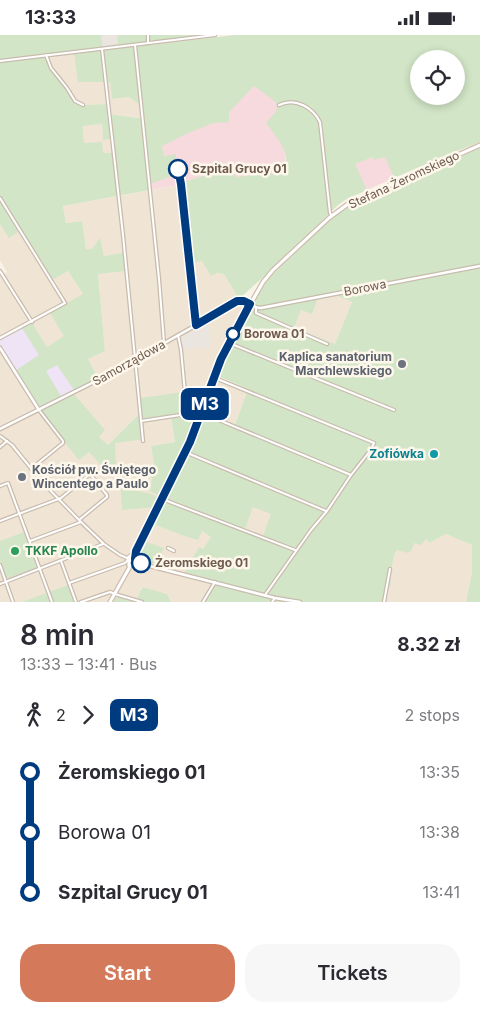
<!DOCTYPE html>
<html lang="en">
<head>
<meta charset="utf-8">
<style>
  body { margin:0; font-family:Inter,sans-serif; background:#f7f7f7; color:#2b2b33; height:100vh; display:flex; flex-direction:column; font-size:19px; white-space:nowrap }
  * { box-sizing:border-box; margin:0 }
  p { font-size:16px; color:#7c7c81 }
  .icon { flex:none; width:28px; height:28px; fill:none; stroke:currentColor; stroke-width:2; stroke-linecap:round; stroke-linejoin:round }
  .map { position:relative; height:567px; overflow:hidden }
  .details { display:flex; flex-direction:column; background:#fff; flex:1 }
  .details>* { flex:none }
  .badge { padding:0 10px; border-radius:8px; font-size:18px; line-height:32px }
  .tools { position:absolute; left:410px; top:15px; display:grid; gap:10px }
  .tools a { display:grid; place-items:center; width:55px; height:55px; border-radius:50%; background:#fff; box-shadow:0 2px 8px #0003; font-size:25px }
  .map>.badge { position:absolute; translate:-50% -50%; box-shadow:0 0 0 2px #fff }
  .legs { display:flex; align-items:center; gap:8px; height:55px; padding:0 20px; font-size:16px }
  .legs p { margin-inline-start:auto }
  .headline { display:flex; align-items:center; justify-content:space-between; height:85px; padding:0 20px }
  h1 { font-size:28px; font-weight:600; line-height:38px }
  .cta { display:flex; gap:10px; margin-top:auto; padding:10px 20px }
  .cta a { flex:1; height:58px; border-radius:20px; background:#d47a5a; color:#fff; font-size:20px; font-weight:600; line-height:58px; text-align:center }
  .cta a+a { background:#f7f7f7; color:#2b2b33 }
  ul { padding:0 20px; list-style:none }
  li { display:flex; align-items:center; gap:18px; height:60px; font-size:19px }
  li i { display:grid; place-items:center; width:8px; height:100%; margin:0 6px; background:currentColor }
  li i::after { content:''; width:12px; height:12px; margin:-6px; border:4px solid; border-radius:50%; background:#fff }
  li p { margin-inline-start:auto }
  li:first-child i { background:linear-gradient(#0000 50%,currentColor 0) }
  li:last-child i { background:linear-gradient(currentColor 50%,#0000 0) }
  .status { display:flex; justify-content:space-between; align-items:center; height:35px; padding:0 25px; background:#fff; direction:ltr }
  .status svg { height:14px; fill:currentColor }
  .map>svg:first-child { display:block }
  .residential { fill:#f0e5d5 }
  .industrial { fill:#eae5df }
  .education { fill:#efe3f6 }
  .medical { fill:#f6dadd }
  .green { fill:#d2e5c6; fill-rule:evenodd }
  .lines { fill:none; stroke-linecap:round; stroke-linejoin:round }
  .minor-casing { stroke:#c9bbad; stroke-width:4.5 }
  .tertiary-casing { stroke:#c9bbad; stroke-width:5 }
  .secondary-casing { stroke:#cebdae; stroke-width:5.5 }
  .minor { stroke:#fff; stroke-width:2 }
  .tertiary { stroke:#fff; stroke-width:2.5 }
  .secondary { stroke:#fff; stroke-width:3 }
  .line-1-casing { stroke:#fff; stroke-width:11 }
  .line-1 { stroke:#003b80; stroke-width:8 }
  .stop-1-dot { fill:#fff; stroke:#003b80; stroke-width:2.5 }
  .worship-dot { fill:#6b7280; stroke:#fdf7ec; stroke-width:2 }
  .culture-dot { fill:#0f9aa8; stroke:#fdf7ec; stroke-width:2 }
  .leisure-dot { fill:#2e9e5b; stroke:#fdf7ec; stroke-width:2 }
  .labels { text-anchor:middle; stroke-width:5; stroke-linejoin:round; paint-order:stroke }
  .stop-label { font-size:12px; font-weight:bold; fill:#6f5b4e; stroke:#fdf7ec; text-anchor:start }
  .street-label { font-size:12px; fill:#6f5b4e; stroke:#fdf7ec }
  .worship-label { font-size:12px; font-weight:bold; fill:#5b616d; stroke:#fdf7ec; text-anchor:end }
  .culture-label { font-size:12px; font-weight:bold; fill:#0d838f; stroke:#fdf7ec; text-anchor:end }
  .leisure-label { font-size:12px; font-weight:bold; fill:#27864d; stroke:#fdf7ec; text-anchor:start }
</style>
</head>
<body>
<div class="status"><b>13:33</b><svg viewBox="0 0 49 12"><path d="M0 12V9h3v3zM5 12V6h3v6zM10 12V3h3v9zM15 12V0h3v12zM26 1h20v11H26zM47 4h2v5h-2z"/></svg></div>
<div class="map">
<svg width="480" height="567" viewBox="0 0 480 567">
  <rect width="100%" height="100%" fill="#f9f2e6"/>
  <g class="residential">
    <polygon points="74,18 110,47 112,64 129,62 143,72 144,84 109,79 107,69 84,70 76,65 68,53 52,32 47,21"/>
    <polygon points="102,89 103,104 111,104 112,118 102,119 84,108 83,90"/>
    <polygon points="185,149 192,217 191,219 192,228 202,226 217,238 224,239 239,264 255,265 218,342 248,354 235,390 205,378 186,378 142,376 108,410 99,402 105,395 79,424 89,417 114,408 143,387 171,383 175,407 151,411 154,429 150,455 166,464 154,489 181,500 197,504 202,496 211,502 203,515 199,512 184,536 217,546 204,567 171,567 167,559 141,552 138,564 116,563 113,567 0,567 0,309 40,371 98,343 88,324 105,315 98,239 123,219 104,221 100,204 92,214 86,214 82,186 66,188 63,171"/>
    <polygon points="0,189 9,202 21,195 53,244 68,236 83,259 65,302 47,312 32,288 0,305 0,242 7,237 0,225"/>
    <polygon points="335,260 352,267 335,309 294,293 301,275 318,263"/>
    <polygon points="253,471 272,478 263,501 245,494"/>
    <polygon points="446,499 472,510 472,537 466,567 386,567 388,552 390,552 391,547 390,543 394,520 396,518 397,515 412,515 414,507 416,508 426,504 429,508"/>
  </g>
  <g class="industrial">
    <polygon points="101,0 117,0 118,11 102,13"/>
    <polygon points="208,287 211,312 182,315 181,302"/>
  </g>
  <polygon class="education" points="32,288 74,355 40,372 0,309 0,305"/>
  <g class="medical">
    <polygon points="275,31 291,173 222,235 213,240 203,224 193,225 185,149 150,155 145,90"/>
    <polygon points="386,121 394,143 367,155 354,129 373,122"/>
  </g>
  <g class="green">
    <path d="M0,0H101L103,13L118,11L117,0H211L150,8L151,10L234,0H480V107L442,122L394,143L385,122L374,125L373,122L355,129L367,155L345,165L338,170L271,235L239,264L224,239L217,238L211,241L202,226L192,228L191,219L192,217L185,147L229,132L236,142L279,138C297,123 276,102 266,88L277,75L276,67L254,51L229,77V87L213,88L186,99L162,111L164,121L176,119L175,140L150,149V155L63,171L66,188L82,186L86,214H92L100,203L104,221L123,218L125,236L98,239L105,316L88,324L98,343L74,355L57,330L46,336L61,361L40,372L16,335L39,320L22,293L32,288L47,312L64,301L50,278L83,259L68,236L52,245L21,195L9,203L0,189ZM74,18L78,47H110L112,64L129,62L143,72L144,84L109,79L108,69L84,70L76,65L68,53L52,32L48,21ZM419,24H456V61H419ZM102,89L103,105L111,104L112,118H103L102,107L84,108L83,91Z"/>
    <path d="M480,112V567H466L472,537V510L446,499L429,508L426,504L421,510L414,508L412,515L408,518L397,515L394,520L390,543L391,547L390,552H388L386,567H204L216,546L184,537L199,512L203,514L211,502L202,496L198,505L181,500L153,489L165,464L150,456L154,429L151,411L175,407L171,383L143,387L145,404L115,408L116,431H102L89,417L79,425L66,409L41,376L74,359L105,395L99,402L108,410L142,376L140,363L184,357L186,378L205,377L235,390L248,354L218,341L233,304L255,265L267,245L329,185L348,171L357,165ZM335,260L352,267L335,309L294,293L301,275L312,279L318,263ZM253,472L271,479L263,501L245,494Z"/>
    <polygon points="119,433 123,438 127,440 125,452 154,460 159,464 156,472 122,475"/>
    <polygon points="24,497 37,533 8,543 6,542 0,525 0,506"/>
    <polygon points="146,507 164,513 156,529 137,523"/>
    <polygon points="68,550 74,567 22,567"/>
    <polygon points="142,552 167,559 171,567 113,567 116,563 124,560 137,564"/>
  </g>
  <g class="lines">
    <g class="minor-casing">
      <g id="minor">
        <polyline points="148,0 148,8"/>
        <polyline points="135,10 159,244 164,308"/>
        <polyline points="102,14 123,200 143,406"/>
        <polyline points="46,20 51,33 67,53 75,66 83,70"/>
        <polyline points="0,26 215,0"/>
        <path d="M279,70C296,62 313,73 320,87L330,178L332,181"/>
        <polyline points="181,149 196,290"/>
        <polyline points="0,163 65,268 0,303"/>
        <polyline points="0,236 32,287"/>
        <polyline points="256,273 256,278 327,309"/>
        <polyline points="178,300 181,315 187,379"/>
        <polyline points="229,308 394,375"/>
        <polyline points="215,343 374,408 370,416 351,440 327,476 311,495 265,560"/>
        <polyline points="141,386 187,379 202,378 351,440"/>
        <polyline points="0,401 12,410 43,448 81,487 104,509 120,520 127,523"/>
        <polyline points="0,412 7,406"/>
        <polyline points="185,417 326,476"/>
        <polyline points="31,434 63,408 63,406 39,375"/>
        <polyline points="0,451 8,448 52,567"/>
        <polyline points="162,464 295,515"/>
        <polyline points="0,486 61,463 90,439 107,460 107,462 79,485"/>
        <polyline points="30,506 81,487"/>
        <polyline points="168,513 174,516"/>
        <polyline points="61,526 76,567"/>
        <polyline points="0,530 13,567"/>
        <polyline points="69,548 125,528 128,525"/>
        <polyline points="0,549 103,509"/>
        <polyline points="81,567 110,557 118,560 142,567"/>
        <polyline points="203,567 215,547"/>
        <polyline points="272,567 275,563"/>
        <polyline points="384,567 390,534"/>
      </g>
    </g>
    <g class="tertiary-casing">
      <g id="tertiary">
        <polyline points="0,313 39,375"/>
        <path d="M0,394L108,340L237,267C246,264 252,273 261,273L480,231"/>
        <polyline points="134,527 275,563 300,567"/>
      </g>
    </g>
    <g class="secondary-casing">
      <g id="secondary">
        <polyline points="135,523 137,516 190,407 221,324 229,307 263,247 273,235 329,183 348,169 480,110"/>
        <polyline points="129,531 129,527 128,523 134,518"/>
        <polyline points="110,567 132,528"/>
      </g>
    </g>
    <use href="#minor" class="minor"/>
    <use href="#tertiary" class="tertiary"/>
    <use href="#secondary" class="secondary"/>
  </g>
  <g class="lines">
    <g class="line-1-casing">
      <polyline id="line-1" points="141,528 135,524 136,516 190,407 221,324 250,269 244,266 237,266 196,290 181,149 178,134"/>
    </g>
    <use href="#line-1" class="line-1"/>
  </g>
  <g class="stop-1-dot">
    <circle cx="178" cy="134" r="9"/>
    <circle cx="233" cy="299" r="6"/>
    <circle cx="141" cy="528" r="9"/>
  </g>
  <g class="worship-dot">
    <circle cx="402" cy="329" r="5"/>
    <circle cx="22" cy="442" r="5"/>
  </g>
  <circle class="culture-dot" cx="434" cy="419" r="5"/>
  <circle class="leisure-dot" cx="15" cy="516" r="5"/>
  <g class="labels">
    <g class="stop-label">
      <text x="192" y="138">Szpital Grucy 01</text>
      <text x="244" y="303">Borowa 01</text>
      <text x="155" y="532">Żeromskiego 01</text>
    </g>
    <g class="street-label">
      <text transform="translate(404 145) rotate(-25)" y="4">Stefana Żeromskiego</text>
      <text transform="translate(365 253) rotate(-11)" y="4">Borowa</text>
      <text transform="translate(129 328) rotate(-29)" y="4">Samorządowa</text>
    </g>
    <g class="worship-label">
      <text x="392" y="326">Kaplica sanatorium<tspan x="392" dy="14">Marchlewskiego</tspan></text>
      <text x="32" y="439" text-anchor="start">Kościół pw. Świętego<tspan x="32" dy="14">Wincentego a Paulo</tspan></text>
    </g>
    <g class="culture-label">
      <text x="424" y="423">Zofiówka</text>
    </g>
    <g class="leisure-label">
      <text x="25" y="520">TKKF Apollo</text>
    </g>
  </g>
</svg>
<div class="tools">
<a><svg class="icon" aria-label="locate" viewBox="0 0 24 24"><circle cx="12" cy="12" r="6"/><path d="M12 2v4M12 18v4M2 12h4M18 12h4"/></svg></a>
</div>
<b class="badge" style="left:205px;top:369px;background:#003b80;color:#fff">M3</b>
</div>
<section class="details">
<div class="headline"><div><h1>8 min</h1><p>13:33 – 13:41 · Bus</p></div><b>8.32 zł</b></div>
<div class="legs"><svg class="icon" aria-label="walk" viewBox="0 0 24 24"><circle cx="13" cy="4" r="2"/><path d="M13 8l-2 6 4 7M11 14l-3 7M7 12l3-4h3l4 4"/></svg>2<svg class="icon" aria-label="forward" viewBox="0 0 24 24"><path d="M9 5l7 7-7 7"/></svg><b class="badge" style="background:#003b80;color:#fff">M3</b><p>2 stops</p></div>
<ul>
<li><i style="color:#003b80"></i><b>Żeromskiego 01</b><p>13:35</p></li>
<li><i style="color:#003b80"></i><span>Borowa 01</span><p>13:38</p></li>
<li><i style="color:#003b80"></i><b>Szpital Grucy 01</b><p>13:41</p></li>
</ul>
<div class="cta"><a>Start</a><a>Tickets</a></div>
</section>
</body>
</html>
